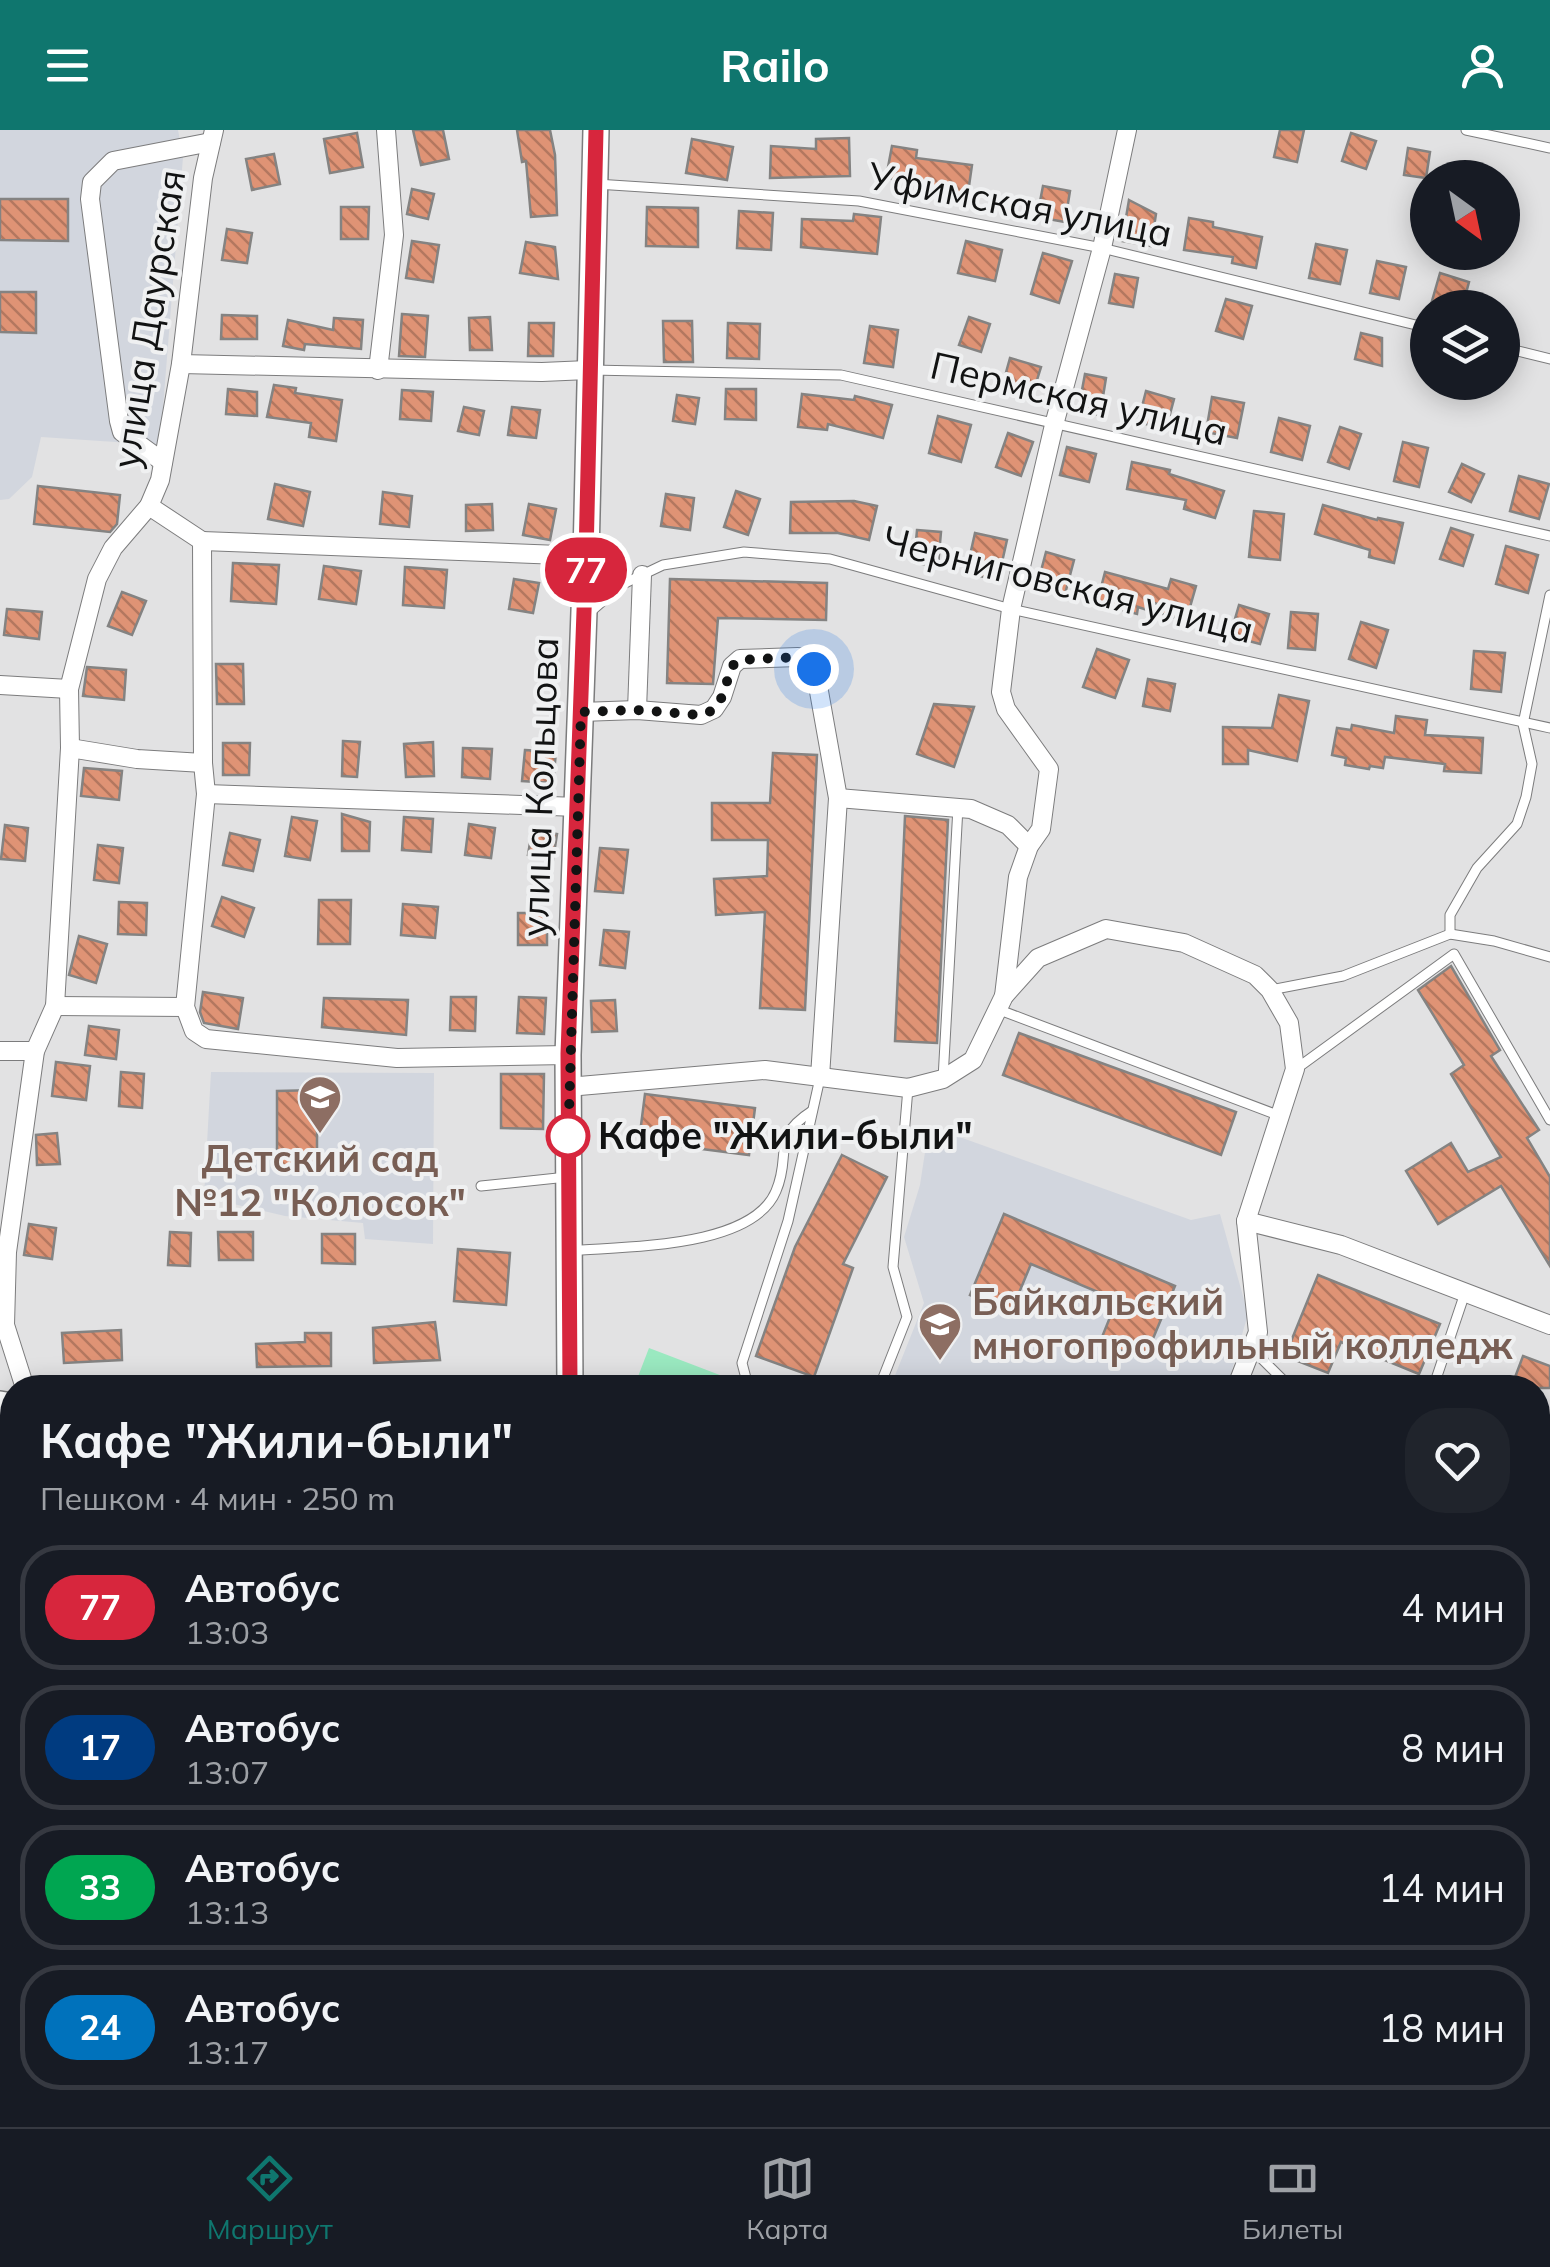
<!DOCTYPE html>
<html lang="ru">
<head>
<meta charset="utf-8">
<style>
  body { margin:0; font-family:Mulish,sans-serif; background:#20242c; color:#f1f3f6; height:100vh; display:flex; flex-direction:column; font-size:38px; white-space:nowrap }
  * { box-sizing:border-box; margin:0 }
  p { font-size:32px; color:#9ea1a6 }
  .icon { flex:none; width:55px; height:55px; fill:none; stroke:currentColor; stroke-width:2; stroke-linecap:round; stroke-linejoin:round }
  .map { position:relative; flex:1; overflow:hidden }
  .side { position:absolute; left:0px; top:1245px; width:1550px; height:752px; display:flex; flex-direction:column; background:#171b24; border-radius:40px 40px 0 0; box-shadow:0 5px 25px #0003 }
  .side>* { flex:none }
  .badge { padding:0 20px; border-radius:32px; font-size:35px; line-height:65px }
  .needle { width:65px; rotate:147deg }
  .controls { position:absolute; left:1410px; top:30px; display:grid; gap:20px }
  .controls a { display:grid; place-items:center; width:110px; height:110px; border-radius:50%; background:#171b24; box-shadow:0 5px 25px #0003; font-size:50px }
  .you { position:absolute; width:50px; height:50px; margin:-25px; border:8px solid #fff; border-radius:50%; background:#1a73e8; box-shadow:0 0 0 15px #1a73e833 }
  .map>.badge { position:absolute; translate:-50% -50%; box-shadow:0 0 0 5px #fff }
  .round { display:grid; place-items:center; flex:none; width:105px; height:105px; border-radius:40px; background:#20242c }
  .overview { display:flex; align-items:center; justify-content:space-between; height:170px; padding:0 40px }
  h1 { font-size:48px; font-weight:700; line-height:75px }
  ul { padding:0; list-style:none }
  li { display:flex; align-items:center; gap:30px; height:125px; margin:0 20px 15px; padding:0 20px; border:5px solid #363941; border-radius:40px }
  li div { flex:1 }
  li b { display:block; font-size:38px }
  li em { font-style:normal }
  li .badge { min-width:110px; font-weight:700; text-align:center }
  header { display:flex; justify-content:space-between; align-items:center; height:130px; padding:0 40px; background:#0f766e; color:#fff; font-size:45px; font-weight:700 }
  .tabs { display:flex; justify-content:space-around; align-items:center; height:140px; border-top:2px solid #363941; background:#171b24; font-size:28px; color:#9ea1a6 }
  .tabs a { display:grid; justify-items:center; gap:5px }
  .tabs .active { color:#0f766e }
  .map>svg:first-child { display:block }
  .built { fill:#d2d6de }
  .industrial { fill:url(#industrial-furrows) }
  .garden { fill:#9ae9c0 }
  .building { fill:url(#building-back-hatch); stroke:#848382; stroke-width:2.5 }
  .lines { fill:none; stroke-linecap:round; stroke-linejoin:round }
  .lane-casing { stroke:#7c7c7d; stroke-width:11 }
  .street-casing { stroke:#7c7c7d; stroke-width:20 }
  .secondary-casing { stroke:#7c7c7d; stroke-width:28 }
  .lane { stroke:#fff; stroke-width:9 }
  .street { stroke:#fff; stroke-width:18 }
  .secondary { stroke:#fff; stroke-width:25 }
  .rail-casing { stroke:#6b6c6c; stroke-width:10 }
  .rail { stroke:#eff0f1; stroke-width:6; stroke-dasharray:19; stroke-linecap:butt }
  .line-casing { stroke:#fff; stroke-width:22 }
  .line { stroke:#d7263d; stroke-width:15 }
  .walk { stroke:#121313; stroke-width:10; stroke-dasharray:0 18 }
  .stop-dot { fill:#fff; stroke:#d7263d; stroke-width:5 }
  .labels { text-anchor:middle; stroke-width:8; stroke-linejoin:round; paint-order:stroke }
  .street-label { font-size:38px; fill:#121313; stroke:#eff0f1 }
  .stop-label { font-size:38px; font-weight:bold; fill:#121313; stroke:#eff0f1; text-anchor:start }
  .education-label { font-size:38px; font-weight:bold; fill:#785e54; stroke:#eff0f1 }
</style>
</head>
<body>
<header><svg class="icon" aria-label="menu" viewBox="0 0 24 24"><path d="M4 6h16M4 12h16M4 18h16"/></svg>Railo<svg class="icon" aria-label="person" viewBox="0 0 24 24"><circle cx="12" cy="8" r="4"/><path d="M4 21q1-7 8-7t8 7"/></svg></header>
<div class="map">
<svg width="1550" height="1997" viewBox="0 0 1550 1997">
  <defs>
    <pattern id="industrial-furrows" width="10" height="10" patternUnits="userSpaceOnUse" patternTransform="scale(2.5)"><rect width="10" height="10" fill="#ead1da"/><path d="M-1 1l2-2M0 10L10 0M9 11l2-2" fill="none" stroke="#c8b3ba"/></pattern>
    <pattern id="building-back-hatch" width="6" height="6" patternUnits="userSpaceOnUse" patternTransform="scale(2.5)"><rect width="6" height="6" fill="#df9375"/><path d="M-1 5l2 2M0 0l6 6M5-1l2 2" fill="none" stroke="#b3775f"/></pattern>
  </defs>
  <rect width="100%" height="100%" fill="#e2e2e3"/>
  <g class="built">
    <polygon points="0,0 178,0 183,27 160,315 41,307 32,347 9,369 0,370"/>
    <polygon points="211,942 434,943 433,1114 365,1109 363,1093 285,1086 204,1067"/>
    <polygon points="929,996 1191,1090 1220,1084 1248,1184 1227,1257 890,1258 924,1173 904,1107 920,1055"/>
  </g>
  <polygon class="industrial" points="0,1614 12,1614 12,1985 1538,1985 1538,1931 1542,1933 1544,1997 0,1997"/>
  <polygon class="garden" points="649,1218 725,1247 721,1257 634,1257"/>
  <g class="building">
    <polygon points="413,0 443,0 449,29 421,35"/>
    <polygon points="517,0 550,0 555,25 557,85 531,87 526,31 522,32"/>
    <polygon points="1280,0 1304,0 1297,32 1274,27"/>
    <polygon points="357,3 363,37 330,43 324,9"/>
    <polygon points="1351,3 1376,11 1366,39 1342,31"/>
    <polygon points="849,8 850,46 770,48 771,16 816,19 816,9"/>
    <polygon points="692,9 733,17 727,50 686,43"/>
    <polygon points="892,16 917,20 916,28 972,35 967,70 937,66 938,57 886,48"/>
    <polygon points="1408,18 1430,22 1426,48 1404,45"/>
    <polygon points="274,24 280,54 252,60 246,29"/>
    <polygon points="1043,56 1070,61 1065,92 1037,87"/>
    <polygon points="412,59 434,64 428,89 407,84"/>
    <polygon points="0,69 68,69 68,111 0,110"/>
    <polygon points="1129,70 1156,84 1151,116 1122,111"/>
    <polygon points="341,77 369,77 368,109 341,109"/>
    <polygon points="647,77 698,78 698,117 646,116"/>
    <polygon points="739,81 773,83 771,120 737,118"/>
    <polygon points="854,84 881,87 877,124 801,117 802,89 853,91"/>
    <polygon points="1189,88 1213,92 1213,97 1262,107 1256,138 1232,133 1233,127 1184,120"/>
    <polygon points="227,99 252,103 247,133 222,130"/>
    <polygon points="412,111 439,115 433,152 406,148"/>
    <polygon points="966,111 1002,120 995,151 958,143"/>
    <polygon points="526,112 555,117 558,149 520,143"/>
    <polygon points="1316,114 1347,120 1340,154 1309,148"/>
    <polygon points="1043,123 1072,131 1059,173 1031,164"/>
    <polygon points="1377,131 1406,137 1399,169 1370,163"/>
    <polygon points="1440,143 1469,152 1462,178 1430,178"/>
    <polygon points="1115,144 1138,148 1133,177 1109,173"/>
    <polygon points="0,162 36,162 36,203 0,202"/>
    <polygon points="1226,169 1252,176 1243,209 1216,201"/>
    <polygon points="402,184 428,186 425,227 399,226"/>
    <polygon points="222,185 257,186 257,209 221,209"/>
    <polygon points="490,187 492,220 470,220 469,188"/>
    <polygon points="969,187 990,194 981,222 959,215"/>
    <polygon points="334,188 363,190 361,219 305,214 304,220 283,216 288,190 333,200"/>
    <polygon points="663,191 692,191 693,232 664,232"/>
    <polygon points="529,193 554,193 553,226 528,226"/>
    <polygon points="728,193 760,194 759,229 727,228"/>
    <polygon points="870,196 898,200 893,237 864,233"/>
    <polygon points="1361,203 1382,208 1382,236 1355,229"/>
    <polygon points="1010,228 1041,237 1032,266 1002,257"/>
    <polygon points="1085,244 1106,248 1100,285 1078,281"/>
    <polygon points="274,255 296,258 295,263 342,270 336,311 309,307 311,293 267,287"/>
    <polygon points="228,259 257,262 257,286 226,284"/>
    <polygon points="726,259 756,259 756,290 725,289"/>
    <polygon points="402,260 433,262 431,291 400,289"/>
    <polygon points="1146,261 1174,269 1166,299 1138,292"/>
    <polygon points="802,264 854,270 855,266 892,275 883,308 828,294 827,300 798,297"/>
    <polygon points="677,265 699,268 695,294 673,291"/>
    <polygon points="1212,267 1244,273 1237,308 1206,302"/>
    <polygon points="464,277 484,281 479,305 458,301"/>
    <polygon points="512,277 540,280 536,308 508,305"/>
    <polygon points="938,286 971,295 961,332 929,323"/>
    <polygon points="1279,288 1310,296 1302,330 1271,322"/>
    <polygon points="1340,297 1361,304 1349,339 1328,332"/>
    <polygon points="1008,303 1033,312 1021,346 996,337"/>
    <polygon points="1403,312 1428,318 1419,357 1394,351"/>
    <polygon points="1067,317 1096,324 1089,352 1060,345"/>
    <polygon points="1132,332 1170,340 1169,344 1224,361 1215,388 1184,379 1186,370 1127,359"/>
    <polygon points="1462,334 1484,344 1471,372 1449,362"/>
    <polygon points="1519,346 1549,354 1539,389 1510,381"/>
    <polygon points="275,354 310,362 303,396 268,389"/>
    <polygon points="38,356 120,365 117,394 110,402 34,394"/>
    <polygon points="736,361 760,369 748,405 724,397"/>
    <polygon points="383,362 412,366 409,397 380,394"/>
    <polygon points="666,364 694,368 690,400 661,396"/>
    <polygon points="854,371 877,376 869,410 838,403 790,403 791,372"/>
    <polygon points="492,374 493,400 466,401 466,375"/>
    <polygon points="529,374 556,379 550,410 523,405"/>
    <polygon points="1323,375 1377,390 1378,388 1403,393 1394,433 1369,427 1370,420 1315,404"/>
    <polygon points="1254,381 1284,384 1280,430 1249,427"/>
    <polygon points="1451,398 1473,405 1463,436 1440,429"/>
    <polygon points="917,400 941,402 938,436 914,433"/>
    <polygon points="975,403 1007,410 998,450 966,443"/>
    <polygon points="1506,416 1538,425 1528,463 1496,454"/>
    <polygon points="1046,422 1074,430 1065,464 1037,456"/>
    <polygon points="233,433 279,435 276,474 231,471"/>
    <polygon points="324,436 361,441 356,474 319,469"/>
    <polygon points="405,437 447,440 444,478 403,475"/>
    <polygon points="1105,442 1168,459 1171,449 1196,456 1186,491 1159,483 1161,475 1150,472 1147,480 1138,477 1137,484 1097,473"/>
    <polygon points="514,449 539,453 533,483 509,479"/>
    <polygon points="670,449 827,453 826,490 718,488 713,554 667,553"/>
    <polygon points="122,462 146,471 132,505 108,496"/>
    <polygon points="1239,475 1269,484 1260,514 1230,506"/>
    <polygon points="7,479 42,482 39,509 4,505"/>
    <polygon points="1291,482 1318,484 1315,520 1288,518"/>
    <polygon points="1361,492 1388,500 1376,538 1349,529"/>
    <polygon points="1097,519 1129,530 1115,568 1083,557"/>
    <polygon points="1474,521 1505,523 1501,562 1471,559"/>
    <polygon points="216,534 243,534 244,574 217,574"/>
    <polygon points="87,537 126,540 124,570 83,566"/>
    <polygon points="1148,549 1175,554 1170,581 1143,576"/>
    <polygon points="1279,565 1309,571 1297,631 1248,620 1248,634 1223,634 1223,597 1272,598"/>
    <polygon points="934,574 974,577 954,637 917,624"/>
    <polygon points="1396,586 1427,590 1425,605 1483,608 1481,643 1444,641 1445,634 1385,627 1383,638 1370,636 1369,639 1345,635 1346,628 1332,625 1337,598 1351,600 1352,595 1394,603"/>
    <polygon points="343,611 360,612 357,647 342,646"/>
    <polygon points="433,612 434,646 406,647 404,614"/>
    <polygon points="223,613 250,613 249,645 223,645"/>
    <polygon points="463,618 492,619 490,649 462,647"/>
    <polygon points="525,620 556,622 553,653 522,651"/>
    <polygon points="773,623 817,625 805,880 760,878 765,782 716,785 714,749 767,746 768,710 712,710 712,673 770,673"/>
    <polygon points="84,638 122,641 119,670 81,666"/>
    <polygon points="342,684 370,692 369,721 342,721"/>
    <polygon points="905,686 948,690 937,913 895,911"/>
    <polygon points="292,687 317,691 310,730 285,726"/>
    <polygon points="404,687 433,689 431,722 402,720"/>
    <polygon points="469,694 495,698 491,728 465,725"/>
    <polygon points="5,695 28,698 25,731 1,729"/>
    <polygon points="532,700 557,704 553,730 528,725"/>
    <polygon points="230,703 260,710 253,741 223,735"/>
    <polygon points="98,715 123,718 119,753 94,750"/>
    <polygon points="600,718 628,720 623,763 595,761"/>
    <polygon points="222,767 254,778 244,807 212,796"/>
    <polygon points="319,770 351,770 350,814 318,814"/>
    <polygon points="119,772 147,773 146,805 118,804"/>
    <polygon points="403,774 438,777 435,808 401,805"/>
    <rect x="518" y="783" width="29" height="32"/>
    <polygon points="604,800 629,802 625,838 600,835"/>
    <polygon points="79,806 107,814 96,853 69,845"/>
    <polygon points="1451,836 1500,920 1491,926 1539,1000 1527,1008 1550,1047 1550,1136 1501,1056 1438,1094 1406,1041 1451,1013 1468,1042 1501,1027 1451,944 1464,935 1418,860"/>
    <polygon points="203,862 243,868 238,899 204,893 200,882"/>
    <polygon points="451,867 476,867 475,901 450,900"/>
    <polygon points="519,867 546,868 544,904 517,903"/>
    <polygon points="324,868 408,870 406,905 322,897"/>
    <polygon points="615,870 617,901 592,902 591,871"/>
    <polygon points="89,896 119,900 116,929 85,925"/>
    <polygon points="1019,903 1236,982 1221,1025 1003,945"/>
    <polygon points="56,932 90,936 86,970 52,966"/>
    <polygon points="121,942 144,944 142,978 119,976"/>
    <polygon points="501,944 544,944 543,999 501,998"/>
    <polygon points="317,960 317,1038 277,1038 277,961"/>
    <polygon points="645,964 755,978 749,1025 639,1011"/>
    <polygon points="57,1003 60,1034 37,1035 36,1005"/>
    <polygon points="842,1025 887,1047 843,1134 853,1138 814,1247 756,1226 795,1117"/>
    <polygon points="1004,1084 1175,1156 1144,1230 1100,1212 1117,1170 1031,1134 1011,1182 970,1165"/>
    <polygon points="29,1094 56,1098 52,1129 24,1125"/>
    <polygon points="170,1102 191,1103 190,1136 168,1135"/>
    <polygon points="218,1102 253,1102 253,1130 219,1130"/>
    <polygon points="322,1104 355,1104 355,1134 322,1133"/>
    <polygon points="458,1119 510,1123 506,1175 454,1171"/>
    <polygon points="1318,1145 1440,1194 1419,1244 1341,1212 1328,1243 1285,1226"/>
    <polygon points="435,1192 440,1230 374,1233 373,1198"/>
    <polygon points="121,1200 122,1230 64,1233 62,1203"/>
    <polygon points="305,1203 331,1203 331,1236 257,1237 256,1214 305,1212"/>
    <polygon points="1523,1226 1550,1236 1550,1258 1511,1258"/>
  </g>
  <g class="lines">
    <g class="lane-casing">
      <g id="lane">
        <polyline points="1466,0 1550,18"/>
        <polyline points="596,54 859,71 1102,118 1428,198"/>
        <polyline points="1502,217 1550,229"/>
        <polyline points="591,240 841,245 1550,406"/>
        <polyline points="589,483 621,455 663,435 744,422 830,429 1011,479 1550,598"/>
        <polyline points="1450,804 1450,785 1477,738 1517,694 1526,667 1532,634 1523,594 1550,465"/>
        <polyline points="1270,860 1343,846 1450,804 1494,811 1550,827"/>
        <polyline points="997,879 1280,986"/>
        <polyline points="1296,939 1454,824 1550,990"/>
        <polyline points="943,949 958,677"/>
        <polyline points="481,1056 567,1047"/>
        <path d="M570,1121C624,1116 752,1119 776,1061C792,1024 770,1008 812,981"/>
        <polyline points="1251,1218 1291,1258"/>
        <polyline points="762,1258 747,1252 742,1233 788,1091 820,948"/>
        <polyline points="879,1258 907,1187 893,1137 908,958"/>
        <polyline points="1433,1258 1465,1163"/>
        <polyline points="1538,1302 1550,1307"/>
        <polyline points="0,1340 12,1339"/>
        <polyline points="1538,1412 1550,1417"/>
        <polyline points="1538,1586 1550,1590"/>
        <polyline points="0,1597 12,1596"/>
        <polyline points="1538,1692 1550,1664"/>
        <polyline points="0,1791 12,1793"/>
        <polyline points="571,1985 581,1997"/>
        <polyline points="485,1997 514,1985"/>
      </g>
    </g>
    <g class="street-casing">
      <g id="street">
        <polyline points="181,234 542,242 588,240"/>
        <polyline points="378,240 394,105 386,0"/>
        <polyline points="163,332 122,302 119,291 90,69 92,52 113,31 211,12"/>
        <polyline points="149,376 202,411"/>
        <polyline points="202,411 203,633 206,664 185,877 194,901 206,909 397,928 568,925"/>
        <polyline points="202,411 586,426"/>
        <polyline points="0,555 69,559"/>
        <polyline points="637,580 642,445"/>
        <polyline points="581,582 637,580 701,585 714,579 722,567 732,536 740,529 798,527 807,529 815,539 838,668 820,947"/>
        <polyline points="70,618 137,629 203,633"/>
        <polyline points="206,664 578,677"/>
        <polyline points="838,668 971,679 1008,695 1029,716"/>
        <polyline points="1004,866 1018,747 1029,716 1041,699 1049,639 1006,579 1001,562 1011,479 1054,295 1102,118 1127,0"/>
        <polyline points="55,876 185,877"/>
        <polyline points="0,921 35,921"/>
        <polyline points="568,957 765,940 908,958 943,949 973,930 1004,866 1038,828 1106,799 1184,813 1255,845 1270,860 1289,893 1295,939 1246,1091 1258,1202 1236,1258"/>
        <polyline points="1246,1091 1341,1115 1550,1195"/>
        <polyline points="25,1258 5,1195 7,1122 35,921 55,876 70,618 69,559 97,449 113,418 149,376 160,350 181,234 203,48 214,0"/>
      </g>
    </g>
    <g class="secondary-casing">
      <g id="secondary">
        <polyline points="570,1258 568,925 586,426 596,0"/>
        <polyline points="0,1274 12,1276"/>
        <polyline points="1538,1881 1550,1886"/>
      </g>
    </g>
    <use href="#lane" class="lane"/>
    <use href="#street" class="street"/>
    <use href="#secondary" class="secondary"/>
    <g class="rail-casing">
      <g id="rail">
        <polyline points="0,1823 12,1826"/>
        <polyline points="905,1985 972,1997"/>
      </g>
    </g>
    <use href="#rail" class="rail"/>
  </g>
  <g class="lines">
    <g class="line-casing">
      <polyline id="line" points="570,1258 568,924 586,426 596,0"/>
    </g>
    <use href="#line" class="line"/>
    <polyline class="walk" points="568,1006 568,1017 581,582 637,580 700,585 714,580 722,567 732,536 740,530 798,527 807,529 814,539"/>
  </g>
  <defs>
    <g id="school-pin" transform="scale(2.25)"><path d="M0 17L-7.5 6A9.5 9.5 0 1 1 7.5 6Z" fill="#8d6e63" stroke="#eff0f1"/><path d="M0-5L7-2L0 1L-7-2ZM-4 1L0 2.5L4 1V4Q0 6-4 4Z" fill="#fff"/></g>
    <g id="university-pin" transform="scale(2.25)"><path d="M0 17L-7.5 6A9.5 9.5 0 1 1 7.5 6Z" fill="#8d6e63" stroke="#eff0f1"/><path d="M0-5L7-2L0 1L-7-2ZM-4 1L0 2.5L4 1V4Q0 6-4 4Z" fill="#fff"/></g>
  </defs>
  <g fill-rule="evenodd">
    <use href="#school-pin" x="320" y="967"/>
    <use href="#university-pin" x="940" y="1194"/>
  </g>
  <circle class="stop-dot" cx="568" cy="1006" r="20"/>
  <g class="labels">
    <g class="street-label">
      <text transform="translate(1020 75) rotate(11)" y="13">Уфимская улица</text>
      <text transform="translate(149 189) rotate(-81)" y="13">улица Даурская</text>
      <text transform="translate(1079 269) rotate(13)" y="13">Пермская улица</text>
      <text transform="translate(1068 455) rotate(14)" y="13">Черниговская улица</text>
      <text transform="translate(540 657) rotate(-88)" y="13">улица Кольцова</text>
    </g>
    <g class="stop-label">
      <text x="598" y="1019">Кафе "Жили-были"</text>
    </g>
    <g class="education-label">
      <text x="320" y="1042">Детский сад<tspan x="320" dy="44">№12 "Колосок"</tspan></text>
      <text x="972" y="1185" text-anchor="start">Байкальский<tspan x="972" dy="44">многопрофильный колледж</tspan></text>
    </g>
  </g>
</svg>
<div class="controls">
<a><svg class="needle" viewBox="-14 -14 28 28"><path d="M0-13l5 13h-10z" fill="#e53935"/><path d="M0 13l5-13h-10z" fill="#9ea1a6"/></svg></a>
<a><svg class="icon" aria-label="layers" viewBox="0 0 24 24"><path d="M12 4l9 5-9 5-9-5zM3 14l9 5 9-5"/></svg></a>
</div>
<div class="you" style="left:814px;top:539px"></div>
<b class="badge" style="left:586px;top:440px;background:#d7263d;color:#fff">77</b>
<section class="side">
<div class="overview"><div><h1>Кафе &quot;Жили-были&quot;</h1><p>Пешком · 4 мин · 250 m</p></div><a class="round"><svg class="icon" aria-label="heart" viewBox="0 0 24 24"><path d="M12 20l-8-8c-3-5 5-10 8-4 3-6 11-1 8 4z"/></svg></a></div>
<ul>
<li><span class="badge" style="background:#d7263d;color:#fff">77</span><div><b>Автобус</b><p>13:03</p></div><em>4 мин</em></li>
<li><span class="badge" style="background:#003b80;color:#fff">17</span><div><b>Автобус</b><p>13:07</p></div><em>8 мин</em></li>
<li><span class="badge" style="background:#00a651;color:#fff">33</span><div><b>Автобус</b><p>13:13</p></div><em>14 мин</em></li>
<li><span class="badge" style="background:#0072bc;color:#fff">24</span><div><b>Автобус</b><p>13:17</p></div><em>18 мин</em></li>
</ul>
</section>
</div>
<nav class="tabs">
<a class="active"><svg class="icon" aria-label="directions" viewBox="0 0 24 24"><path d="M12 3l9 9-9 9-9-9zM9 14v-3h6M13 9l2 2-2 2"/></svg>Маршрут</a>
<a><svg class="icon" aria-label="map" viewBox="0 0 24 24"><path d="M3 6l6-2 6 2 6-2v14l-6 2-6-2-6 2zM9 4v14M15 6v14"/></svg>Карта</a>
<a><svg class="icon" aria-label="tickets" viewBox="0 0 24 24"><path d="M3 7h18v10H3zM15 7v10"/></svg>Билеты</a>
</nav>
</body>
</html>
